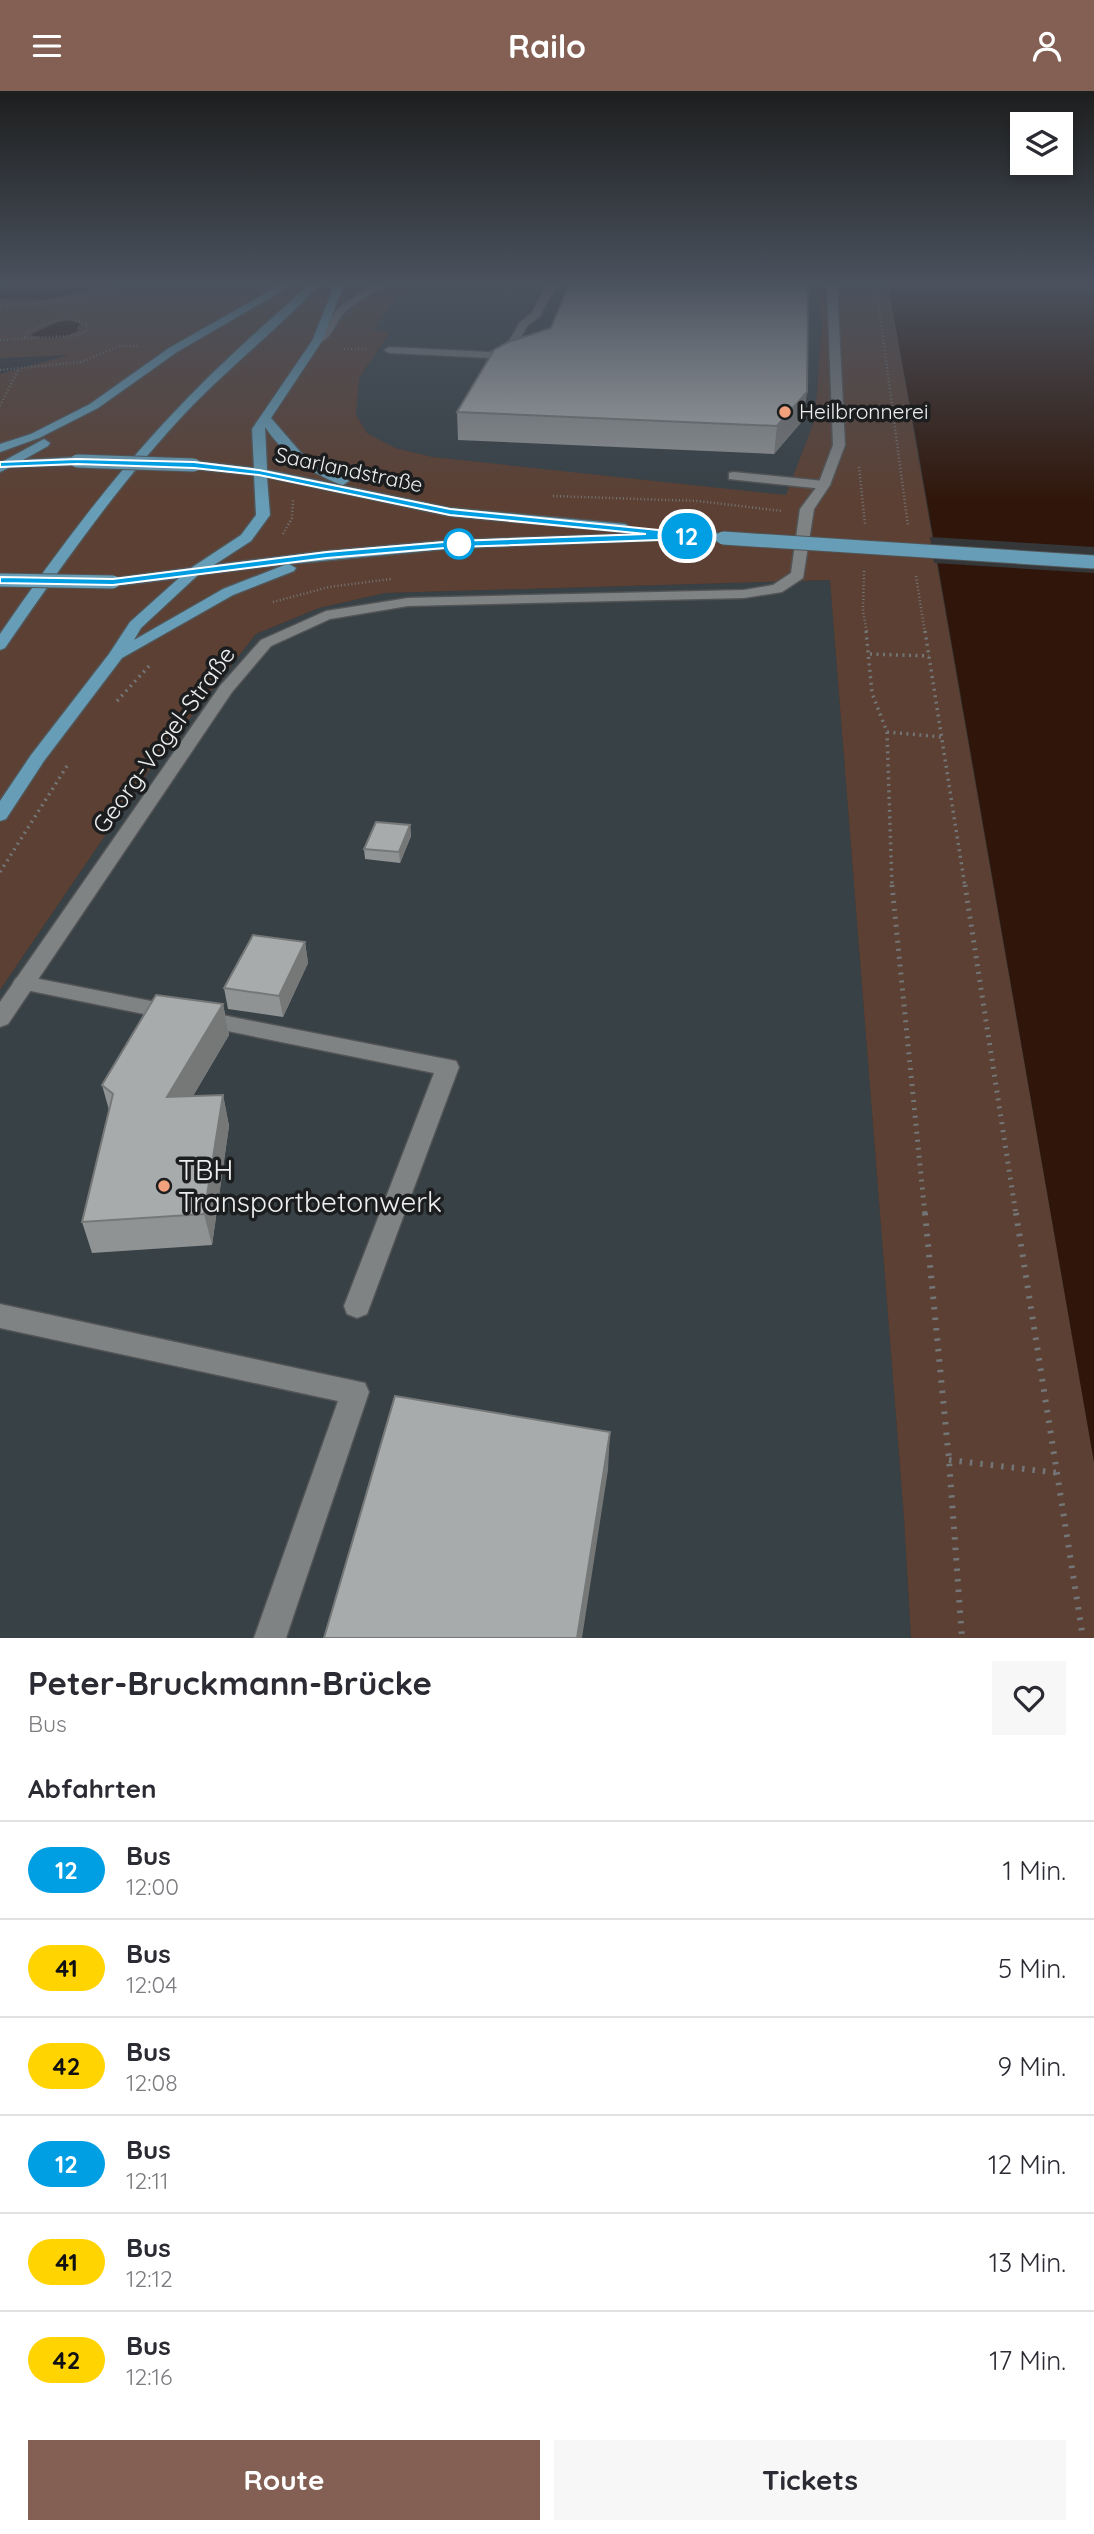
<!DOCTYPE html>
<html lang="de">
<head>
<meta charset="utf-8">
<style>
  body { margin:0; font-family:Quicksand,sans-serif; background:#f7f7f7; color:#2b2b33; height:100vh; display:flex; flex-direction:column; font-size:26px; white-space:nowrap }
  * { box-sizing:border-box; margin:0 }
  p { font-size:23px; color:#7c7c81 }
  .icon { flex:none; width:38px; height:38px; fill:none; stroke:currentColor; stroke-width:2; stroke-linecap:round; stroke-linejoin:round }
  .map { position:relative; height:1547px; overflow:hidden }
  .side { display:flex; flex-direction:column; background:#fff; flex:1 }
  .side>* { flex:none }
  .badge { padding:0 14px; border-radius:23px; font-size:24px; line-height:46px }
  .fabs { position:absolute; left:1010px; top:21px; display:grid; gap:14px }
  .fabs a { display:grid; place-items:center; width:63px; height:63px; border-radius:0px; background:#fff; box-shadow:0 4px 10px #0003; font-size:35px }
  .map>.badge { position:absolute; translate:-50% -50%; box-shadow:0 0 0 4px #fff }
  h2 { padding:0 28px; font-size:26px; line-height:63px }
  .round { display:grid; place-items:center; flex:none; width:74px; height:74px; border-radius:0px; background:#f7f7f7 }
  .headline { display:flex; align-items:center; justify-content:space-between; height:119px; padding:0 28px }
  h1 { font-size:33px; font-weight:700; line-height:52px }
  .button { display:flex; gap:14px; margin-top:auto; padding:14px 28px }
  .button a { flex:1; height:80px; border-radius:0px; background:#846054; color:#fff; font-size:28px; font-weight:700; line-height:80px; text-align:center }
  .button a+a { background:#f7f7f7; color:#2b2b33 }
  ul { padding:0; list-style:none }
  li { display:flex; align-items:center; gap:21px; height:98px; padding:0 28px; border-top:2px solid #e1e1e2 }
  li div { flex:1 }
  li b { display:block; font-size:26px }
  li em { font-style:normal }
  li .badge { min-width:77px; font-weight:700; text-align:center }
  header { display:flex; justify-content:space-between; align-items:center; height:91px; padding:0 28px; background:#846054; color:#fff; font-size:32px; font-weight:700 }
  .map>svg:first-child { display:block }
  .built { fill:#384146 }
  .green { fill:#5c4033 }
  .water { fill:#30160a }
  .pier { fill:#343637 }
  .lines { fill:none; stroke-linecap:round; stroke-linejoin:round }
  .service-casing { stroke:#525455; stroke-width:3 }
  .minor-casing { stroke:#525455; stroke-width:3 }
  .primary-casing { stroke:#525455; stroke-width:3 }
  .path-far3 { stroke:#737576; stroke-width:2.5; stroke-dasharray:1 2.5; stroke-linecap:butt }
  .path-far2 { stroke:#737576; stroke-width:3.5; stroke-dasharray:2 4.5; stroke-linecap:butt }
  .path-far1 { stroke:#737576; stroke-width:5; stroke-dasharray:2 6; stroke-linecap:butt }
  .path { stroke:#737576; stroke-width:6; stroke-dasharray:2.5 8; stroke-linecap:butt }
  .service { fill:#808384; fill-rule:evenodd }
  .minor { fill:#808384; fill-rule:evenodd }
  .primary { fill:#679db6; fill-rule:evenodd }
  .primary-bridge-casing { stroke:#525455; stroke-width:15; stroke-linecap:butt }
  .primary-bridge { stroke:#679db6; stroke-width:13 }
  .wall { fill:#909394 }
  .shaded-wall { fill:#767878 }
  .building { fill:#a8abac; stroke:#767878; stroke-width:2 }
  .line { fill:#009ee3; stroke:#fff; stroke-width:2 }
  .poi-dot { fill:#f1a17c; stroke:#1c1d1e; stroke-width:2.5 }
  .stop-dot { fill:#fff; stroke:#009ee3; stroke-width:3.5 }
  .labels { text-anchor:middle; stroke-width:7; stroke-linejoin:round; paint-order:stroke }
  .far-poi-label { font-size:21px; fill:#edefef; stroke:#1c1d1e; text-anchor:start }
  .far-street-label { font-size:21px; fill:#edefef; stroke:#1c1d1e }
  .street-label { font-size:24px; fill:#edefef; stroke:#1c1d1e }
  .near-poi-label { font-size:28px; fill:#edefef; stroke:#1c1d1e; text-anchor:start }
</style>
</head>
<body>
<header><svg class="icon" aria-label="menu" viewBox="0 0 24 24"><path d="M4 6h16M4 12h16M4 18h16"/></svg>Railo<svg class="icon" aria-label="person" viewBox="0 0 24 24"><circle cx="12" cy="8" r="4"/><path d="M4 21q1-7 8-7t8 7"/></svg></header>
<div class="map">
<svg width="1094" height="1547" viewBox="0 0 1094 1547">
  <rect width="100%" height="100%" fill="#343637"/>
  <g class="built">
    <polygon points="408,193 815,193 822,230 815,328 787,405 431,366 394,357 367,342 356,324 359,287 389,242 371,240"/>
    <polygon points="830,489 904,1427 911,1547 0,1547 0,899 153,674 256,543 319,517 385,502"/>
  </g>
  <polygon class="green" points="0,193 408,193 372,239 390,241 359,287 356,324 367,342 395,357 432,366 786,404 815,328 822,230 815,193 888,193 1094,1371 1094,1547 911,1547 904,1427 830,489 385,502 319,517 256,543 153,674 0,899 0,283 70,264 0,267"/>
  <g class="water">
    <polygon points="10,193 45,193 39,196 55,197 58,193 110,193 45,209 0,208 0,197"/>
    <polygon points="888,193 1094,193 1094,1371 917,353"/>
    <path d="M70,229L81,233L76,238L79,239C64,248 47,249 30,244L58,231Z"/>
  </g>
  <polygon class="pier" points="930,446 1094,456 1094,482 934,472"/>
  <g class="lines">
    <g class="service-casing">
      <g id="service">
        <path d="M373,193H384C372,204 354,211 343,223C334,233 331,253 313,252L312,250L322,241L337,218Z"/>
        <polygon points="548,193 557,193 540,225 527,235 513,261 489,267 389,262 384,259 389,256 489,261 505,257 520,231 531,223"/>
        <polygon points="733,381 824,390 830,394 824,398 729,388 729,382"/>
        <polygon points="24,885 456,970 459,976 367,1223 357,1227 347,1223 344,1215 434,982 16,897 13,892 16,887"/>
        <polygon points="0,1213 365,1292 369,1301 286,1547 254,1547 338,1310 0,1237"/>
      </g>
    </g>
    <g class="minor-casing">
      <polygon id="minor" points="827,193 837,193 845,354 830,394 814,418 803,487 782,501 744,507 408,515 330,528 271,555 232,601 8,933 0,936 0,911 220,595 261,549 326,520 408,507 744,499 773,494 791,482 800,418 818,394 833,354"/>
    </g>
    <g class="primary-casing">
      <g id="primary">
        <polygon points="282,193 294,193 177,261 98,317 39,347 0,361 0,353 31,343 90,313 169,257"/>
        <path d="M310,193H320C280,236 233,273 192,315C121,389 63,473 5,557L0,559V543C50,470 103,398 163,333C209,283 259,238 310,193Z"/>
        <path d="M335,193H344L322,250L271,327L303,364L349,390L343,394L339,393C308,380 284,364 265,336L267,379L450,417L625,433L632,437L625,441L450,425L267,386L270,424L251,450L214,474L327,460L456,449L669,442L675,439L723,443L730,447L723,451L691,448L456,457L289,473L296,477L294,480L233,504L122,567L44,670L6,728L0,730V710L31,664L109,563L130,531L179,487L113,495L106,491L108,488L191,477L241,444L256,424L254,384L194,378L188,374L194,370L254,377L252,338L312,250ZM287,473L223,498L134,549L141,537L198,484Z"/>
        <polygon points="44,348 50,352 48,355 23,369 77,366 83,370 77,374 10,376 0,381 0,372"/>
      </g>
    </g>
    <g class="path-far3">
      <polyline points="876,193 908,435"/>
      <polyline points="0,214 48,213 133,193"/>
      <path d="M0,249L79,244L86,239L87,233C65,224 46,231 26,242L25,246"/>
      <polyline points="344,258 366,258"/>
      <polyline points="0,279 81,271 120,255 138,255"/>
      <polyline points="0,315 18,279"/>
      <polyline points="859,376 865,433"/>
      <polyline points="553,405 698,410 782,420"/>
      <polyline points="283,443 292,427 293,409"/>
      <polyline points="864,480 863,520 867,542"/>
      <polyline points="916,485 925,542"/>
      <polyline points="273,511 329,496 391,488"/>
    </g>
    <g class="path-far2">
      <polyline points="866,540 872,602 887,641 892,796"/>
      <polyline points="925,540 965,796"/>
      <polyline points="870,563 929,565"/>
      <polyline points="117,610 149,575"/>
      <polyline points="887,641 942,646"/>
      <polyline points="0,781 67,675"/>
    </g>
    <g class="path-far1">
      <polyline points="892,794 925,1124"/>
      <polyline points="965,794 1016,1124"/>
    </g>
    <g class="path">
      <polyline points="925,1122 949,1369 962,1547"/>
      <polyline points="1016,1122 1083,1547"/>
      <polyline points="949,1369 1059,1382"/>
    </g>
    <use href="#service" class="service"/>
    <use href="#minor" class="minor"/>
    <use href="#primary" class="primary"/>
    <g class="primary-bridge-casing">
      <g id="primary-bridge">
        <polyline points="77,370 194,374"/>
        <polyline points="723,447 1094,471"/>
        <polyline points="0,489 113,491"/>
      </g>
    </g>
    <use href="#primary-bridge" class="primary-bridge"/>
  </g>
  <g class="wall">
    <polygon points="551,237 804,328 774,363 458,349 457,321"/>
    <polygon points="410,734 411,745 400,772 365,768 364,758"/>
    <polygon points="305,851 308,872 283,926 228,918 224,897"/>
    <polygon points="223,913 229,944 193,1005 223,1004 229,1035 212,1154 92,1162 82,1131 109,1019 102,994"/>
  </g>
  <g class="shaded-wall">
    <polygon points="807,301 804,328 774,363 777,335"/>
    <polygon points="410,734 411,745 400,772 399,761"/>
    <polygon points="305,851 308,872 283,926 279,905"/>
    <polygon points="223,913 229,944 174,1037 167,1006"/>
    <polygon points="223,1004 229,1035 212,1154 204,1123"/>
    <polygon points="610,1341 608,1379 582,1547 577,1547"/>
  </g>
  <g class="building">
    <polygon points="569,193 808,193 807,301 777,335 457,321 494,259 508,251 551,237"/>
    <polygon points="376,731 410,734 399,761 364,758"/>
    <polygon points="253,844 305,851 279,905 224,897"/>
    <polygon points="156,904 223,913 167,1006 223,1004 204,1123 82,1131 113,1003 102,994"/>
    <polygon points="395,1305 610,1341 577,1547 324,1547"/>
  </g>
  <linearGradient id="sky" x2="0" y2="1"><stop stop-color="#1d1e1e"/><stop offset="0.47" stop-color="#4a525e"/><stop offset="1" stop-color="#4a525e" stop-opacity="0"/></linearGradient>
  <rect width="1094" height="410" fill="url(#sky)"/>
  <polygon class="line" points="77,368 194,371 259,379 450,418 688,442 693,445 688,448 456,456 327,467 113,494 0,492 0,486 113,488 327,461 456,450 646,443 450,424 259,384 194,377 77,373 0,376 0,371"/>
  <g class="poi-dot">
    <circle cx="785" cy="321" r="7"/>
    <circle cx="164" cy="1095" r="7"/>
  </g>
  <circle class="stop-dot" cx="459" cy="453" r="14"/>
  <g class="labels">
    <g class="far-poi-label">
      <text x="799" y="328">Heilbronnerei</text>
    </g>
    <g class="far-street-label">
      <text transform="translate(349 379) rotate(12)" y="7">Saarlandstraße</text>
    </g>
    <g class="street-label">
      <text transform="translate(164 649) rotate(-54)" y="8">Georg-Vogel-Straße</text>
    </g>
    <g class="near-poi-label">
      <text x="178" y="1089">TBH<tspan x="178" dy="32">Transportbetonwerk</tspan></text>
    </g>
  </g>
</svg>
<div class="fabs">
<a><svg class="icon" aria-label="layers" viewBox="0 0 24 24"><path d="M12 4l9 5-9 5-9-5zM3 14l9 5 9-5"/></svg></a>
</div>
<b class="badge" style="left:687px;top:445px;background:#009ee3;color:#fff">12</b>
</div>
<section class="side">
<div class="headline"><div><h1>Peter-Bruckmann-Brücke</h1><p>Bus</p></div><a class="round"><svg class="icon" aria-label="heart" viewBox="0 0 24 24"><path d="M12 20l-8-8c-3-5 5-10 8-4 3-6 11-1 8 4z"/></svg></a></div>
<h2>Abfahrten</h2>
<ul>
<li><span class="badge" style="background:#009ee3;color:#fff">12</span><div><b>Bus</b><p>12:00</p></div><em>1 Min.</em></li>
<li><span class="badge" style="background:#ffd400;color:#111">41</span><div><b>Bus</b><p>12:04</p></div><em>5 Min.</em></li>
<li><span class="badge" style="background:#ffd400;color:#111">42</span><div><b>Bus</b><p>12:08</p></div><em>9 Min.</em></li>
<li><span class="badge" style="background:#009ee3;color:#fff">12</span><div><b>Bus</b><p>12:11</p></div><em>12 Min.</em></li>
<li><span class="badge" style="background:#ffd400;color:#111">41</span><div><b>Bus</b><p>12:12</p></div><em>13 Min.</em></li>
<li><span class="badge" style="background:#ffd400;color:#111">42</span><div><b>Bus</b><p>12:16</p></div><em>17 Min.</em></li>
</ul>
<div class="button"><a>Route</a><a>Tickets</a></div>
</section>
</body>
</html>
